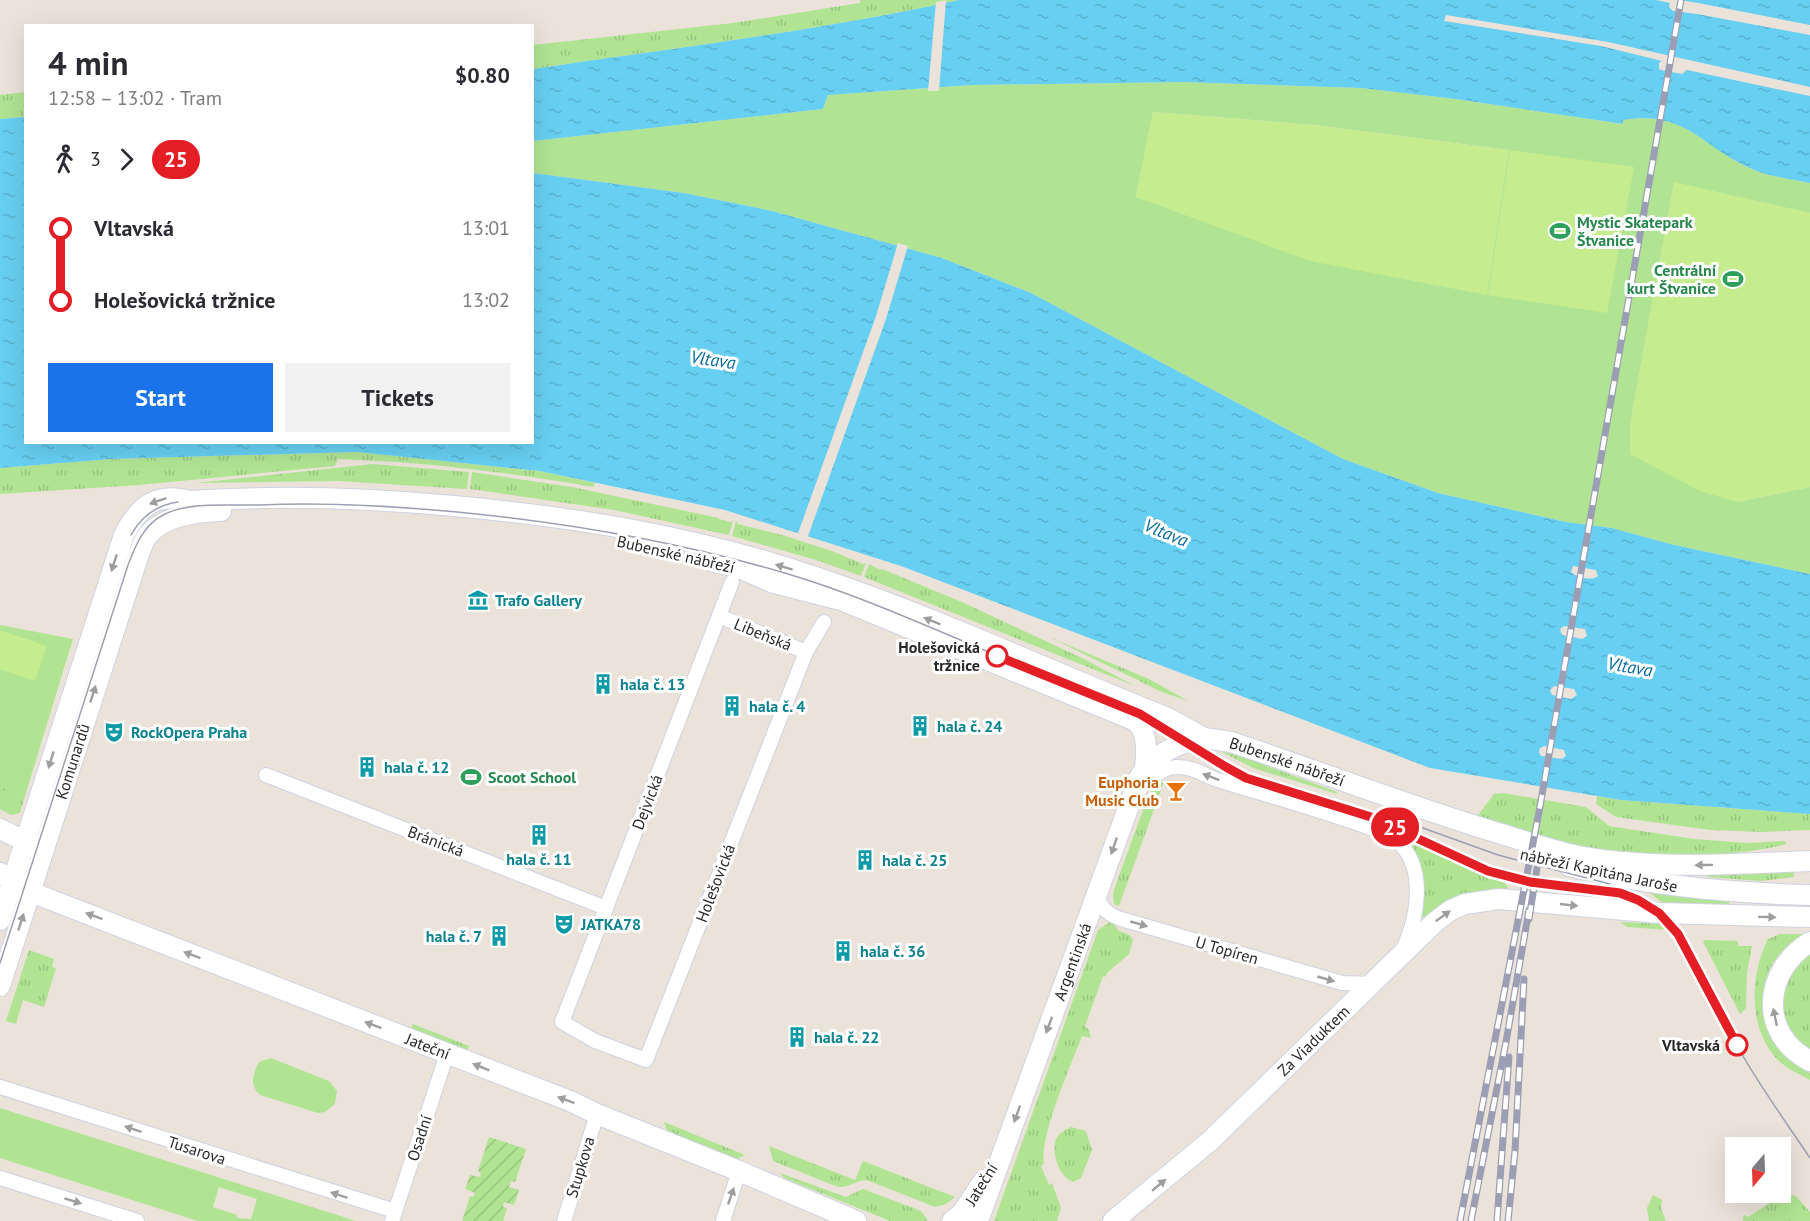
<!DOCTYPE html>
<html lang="en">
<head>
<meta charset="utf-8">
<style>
  body { margin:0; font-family:"PT Sans",sans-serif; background:#f2f2f3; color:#2b2b33; height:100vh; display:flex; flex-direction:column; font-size:22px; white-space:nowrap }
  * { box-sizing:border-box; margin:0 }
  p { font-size:20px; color:#7c7c81 }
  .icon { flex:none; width:33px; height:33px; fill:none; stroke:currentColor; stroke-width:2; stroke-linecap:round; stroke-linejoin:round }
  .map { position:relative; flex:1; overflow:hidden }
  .side { position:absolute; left:24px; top:24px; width:510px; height:420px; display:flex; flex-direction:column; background:#fff; border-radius:0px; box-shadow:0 6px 24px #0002 }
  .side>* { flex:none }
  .badge { padding:0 12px; border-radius:20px; font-size:21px; line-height:39px }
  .needle { width:39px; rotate:199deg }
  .buttons { position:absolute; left:1725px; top:1137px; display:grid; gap:12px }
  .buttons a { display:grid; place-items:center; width:66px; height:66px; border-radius:0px; background:#fff; box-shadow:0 6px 24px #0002; font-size:30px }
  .map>.badge { position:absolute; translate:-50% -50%; box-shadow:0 0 0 3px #fff }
  .legs { display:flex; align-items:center; gap:9px; height:66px; padding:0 24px; font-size:20px }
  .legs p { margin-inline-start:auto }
  .head { display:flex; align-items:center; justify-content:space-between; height:102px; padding:0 24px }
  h1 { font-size:33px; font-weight:700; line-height:45px }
  .button { display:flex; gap:12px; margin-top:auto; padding:12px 24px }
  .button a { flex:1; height:69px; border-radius:0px; background:#1a73e8; color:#fff; font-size:24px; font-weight:700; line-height:69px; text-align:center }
  .button a+a { background:#f2f2f3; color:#2b2b33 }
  ul { padding:0 24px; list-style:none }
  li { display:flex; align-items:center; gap:21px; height:72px; font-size:22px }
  li i { display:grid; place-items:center; width:9px; height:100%; margin:0 8px; background:currentColor }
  li i::after { content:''; width:15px; height:15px; margin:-8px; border:4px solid; border-radius:50%; background:#fff }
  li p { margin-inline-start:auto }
  li:first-child i { background:linear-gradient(#0000 50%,currentColor 0) }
  li:last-child i { background:linear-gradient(currentColor 50%,#0000 0) }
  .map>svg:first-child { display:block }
  .grass { fill:url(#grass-tufts) }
  .park { fill:#b0e493; fill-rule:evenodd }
  .garden { fill:url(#garden-furrows) }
  .pitch { fill:#c5ec8e }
  .water { fill:url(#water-ripples); fill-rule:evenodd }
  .pier { fill:#ebe3d9 }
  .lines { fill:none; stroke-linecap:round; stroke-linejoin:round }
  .street-casing { stroke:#ced2e2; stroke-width:16 }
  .secondary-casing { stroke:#ced2e2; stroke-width:22 }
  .street { stroke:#fff; stroke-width:14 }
  .secondary { stroke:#fff; stroke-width:20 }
  .tram { stroke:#9c9fb3; stroke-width:1.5 }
  .rail-casing { stroke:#9c9fb3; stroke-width:7 }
  .rail { stroke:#fff; stroke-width:4.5; stroke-dasharray:14; stroke-linecap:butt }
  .oneway { fill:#9e9e9e }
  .line-1-casing { stroke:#fff; stroke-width:14 }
  .line-1 { stroke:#e31e25; stroke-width:9 }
  .stop-1-dot { fill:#fff; stroke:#e31e25; stroke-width:3 }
  .labels { text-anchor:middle; stroke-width:6; stroke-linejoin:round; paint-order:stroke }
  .leisure-label { font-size:16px; font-weight:bold; fill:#27864d; stroke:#fff; text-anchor:start }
  .street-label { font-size:16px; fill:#282828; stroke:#fff }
  .culture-label { font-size:16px; font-weight:bold; fill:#0d838f; stroke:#fff; text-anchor:start }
  .stop-label { font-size:16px; font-weight:bold; fill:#282828; stroke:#fff; text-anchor:end }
  .food-label { font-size:16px; font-weight:bold; fill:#c56008; stroke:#fff; text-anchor:end }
  .water-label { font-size:18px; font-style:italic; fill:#096b9b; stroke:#fff }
</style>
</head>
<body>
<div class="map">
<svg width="1810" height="1221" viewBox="0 0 1810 1221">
  <defs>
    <pattern id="grass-tufts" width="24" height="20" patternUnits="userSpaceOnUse" patternTransform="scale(1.5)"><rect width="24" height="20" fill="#b0e493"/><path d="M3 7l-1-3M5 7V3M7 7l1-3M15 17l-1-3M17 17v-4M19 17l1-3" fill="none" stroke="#97c47f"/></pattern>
    <pattern id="garden-furrows" width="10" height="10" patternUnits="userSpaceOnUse" patternTransform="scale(1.5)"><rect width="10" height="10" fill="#b0e493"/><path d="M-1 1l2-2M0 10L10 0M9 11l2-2" fill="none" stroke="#97c47f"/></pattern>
    <pattern id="water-ripples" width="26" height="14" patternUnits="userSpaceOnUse" patternTransform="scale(1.5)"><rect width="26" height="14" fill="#67cff2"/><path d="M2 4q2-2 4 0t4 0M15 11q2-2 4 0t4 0" fill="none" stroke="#59b2d0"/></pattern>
  </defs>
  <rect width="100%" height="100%" fill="#ebe3d9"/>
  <g class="grass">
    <path d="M860,0H959C818,31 675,48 533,69V45L733,23L860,3Z"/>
    <polygon points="25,92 25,117 0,119 0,95"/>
    <path d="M357,452L540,471L595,483L593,487C508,472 423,462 338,459L335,466L139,485L0,494V468L111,459Z"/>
    <polygon points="373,464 469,472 467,489 337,481 196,483"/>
    <polygon points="472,472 572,487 719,518 719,519 730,522 733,521 729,535 614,510 470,489"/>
    <polygon points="736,521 738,524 782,535 832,551 863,564 866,563 861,576 816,560 732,536"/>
    <polygon points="869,564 881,570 882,569 962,602 1082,658 1135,686 864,577"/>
    <polygon points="1049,637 1151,680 1188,701 1162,692"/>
    <polygon points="1220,751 1241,756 1337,792 1337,794 1253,768"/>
    <polygon points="1161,781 1164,782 1119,906 1114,904 1113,894 1115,887 1148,796 1155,786"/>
    <polygon points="0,787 25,796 20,813 11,815 0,809"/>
    <path d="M1503,793L1586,807L1609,826L1694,839L1748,843L1784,841L1787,844C1718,861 1624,857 1555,842C1528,836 1502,826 1476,818L1494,794Z"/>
    <polygon points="1597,796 1621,800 1810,814 1810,830 1763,832 1710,830 1616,817 1596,804"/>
    <polygon points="1396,833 1504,881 1511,893 1469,893 1454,899 1425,918 1420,916 1424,893"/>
    <polygon points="1794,867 1794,877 1760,881 1708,877 1707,870"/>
    <polygon points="1635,887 1729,897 1729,909 1668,907 1651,894"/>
    <polygon points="1620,922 1664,924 1669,930 1627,927"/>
    <path d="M1108,923H1113L1119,931L1130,935L1133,940L1129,954L1107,973L1105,977L1103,976L1085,1026L1089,1030L1091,1038L1082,1036C1071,1065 1039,1136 1044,1164L1041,1166L1049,1185L1052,1183L1061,1208L1057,1221H994L1098,930Z"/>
    <path d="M1780,934H1803C1793,943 1780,951 1773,963C1749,1005 1769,1052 1810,1073V1080C1799,1074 1783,1067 1775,1057C1748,1025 1750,975 1768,939Z"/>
    <polygon points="1705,940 1738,941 1738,946 1752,946 1747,972 1746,1008 1740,1014 1703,942"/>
    <polygon points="29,950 54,959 52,967 56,968 44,1007 23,1000 16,1024 6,1021"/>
    <path d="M1810,953V1051C1781,1030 1772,995 1796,966C1799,961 1805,957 1810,953Z"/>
    <polygon points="413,1024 469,1046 466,1053 410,1031"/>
    <polygon points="664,1122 745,1155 737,1159 731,1159 668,1133"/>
    <path d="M1071,1127L1086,1131L1092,1150L1081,1178L1073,1182C1059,1177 1051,1153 1056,1139C1059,1133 1065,1130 1071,1127Z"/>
    <path d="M769,1146L855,1180L863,1161L955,1197L946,1204L935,1207L867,1180C857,1180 849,1188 838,1187L773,1161Z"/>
    <polygon points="780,1173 846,1197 863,1189 921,1211 928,1221 890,1221 784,1178"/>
    <polygon points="1784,1194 1796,1196 1810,1212 1810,1221 1742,1221 1744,1215 1748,1217"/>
    <polygon points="1653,1195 1662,1200 1661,1208 1666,1221 1649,1221 1647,1208"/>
  </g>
  <g class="park">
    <path d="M1185,82L1361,88L1456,99L1622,124L1623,120C1687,110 1702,147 1752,169C1770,177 1791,179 1810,183V213L1674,183L1630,425V454L1737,502L1810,487V574L1670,544L1612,528L1566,522L1438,493L1343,459L1031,293L942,258L772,211L684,193L533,173V141L823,109L828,95L972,85ZM1153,112L1314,125L1509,150L1136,197Z"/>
    <polygon points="0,625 73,639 25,796 0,787"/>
    <path d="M271,1058L329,1081L337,1091L335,1104L325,1112L318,1113L260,1095C249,1085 253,1074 259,1062Z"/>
    <path d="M0,1108L356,1221H198L0,1158ZM219,1187L257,1199L251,1219L237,1218V1215L213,1207Z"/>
  </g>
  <polygon class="garden" points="489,1137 526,1149 515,1182 511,1181 509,1187 519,1190 514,1205 504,1202 503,1207 507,1208 503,1221 462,1221 470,1196 473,1197 475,1193 465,1189 470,1175 480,1177 481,1173 478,1171"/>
  <g class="pitch">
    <polygon points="1153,112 1314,125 1509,150 1487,295 1310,261 1136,197"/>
    <polygon points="1510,150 1634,167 1607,313 1488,295"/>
    <polygon points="1674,182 1810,213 1810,487 1737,502 1700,491 1630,454 1630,425"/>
    <polygon points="0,630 47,646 35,681 0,669"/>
  </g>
  <g class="water">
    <path d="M959,0H1656L1670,3L1669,7L1673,11L1697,14L1810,35V87L1608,42L1446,15L1444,21L1601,46L1662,61L1659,63V69L1661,70L1682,74L1687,70L1810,96V183C1791,179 1770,177 1752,169C1702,148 1687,110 1623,120V124L1456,99L1361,88L1185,82L972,85L828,95L823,109L533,141V69C675,48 818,31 959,0Z"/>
    <polygon points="1681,0 1810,0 1810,25 1698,3"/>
    <path d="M25,117L26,442H532L533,173L684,193L772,211L942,258L1031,293L1343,459L1438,493L1566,522L1612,528L1670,544L1810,574V814L1621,800L1430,768L901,566L725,510L540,471L357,452L111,459L0,468V119ZM1573,566L1596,570L1598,576C1592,581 1577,578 1571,572ZM1564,626L1585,629L1587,636L1582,639L1562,635L1560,629ZM1554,686L1574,689L1577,695L1571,699L1552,695L1550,690ZM1544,746L1564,750L1566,756L1562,759L1541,756L1539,752L1540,748Z"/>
  </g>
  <g class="pier">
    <polygon points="946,0 939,91 928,91 936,2"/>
    <polygon points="898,243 908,246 886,319 807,539 797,536 876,316"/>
  </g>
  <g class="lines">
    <g class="street-casing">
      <g id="street">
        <polyline points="732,582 562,1022 595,1041 646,1060 806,652 824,622"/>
        <polyline points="719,616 806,652"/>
        <polyline points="266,775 606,908"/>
        <path d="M1138,791C1149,780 1160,768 1176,767C1190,766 1203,774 1215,779C1232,785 1250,790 1268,795C1297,804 1327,813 1356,823C1369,828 1386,832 1397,841C1427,867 1418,918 1403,949"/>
        <path d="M1098,891C1098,907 1107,914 1121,919L1342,983L1373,984"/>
        <polyline points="0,1087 395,1211"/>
        <polyline points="0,1178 137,1221"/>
        <polyline points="392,1221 447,1054"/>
        <polyline points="564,1221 597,1114"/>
        <polyline points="723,1221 739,1171"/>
      </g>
    </g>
    <g class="secondary-casing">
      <g id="secondary">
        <path d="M714,562L737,567L774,583L841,600L1136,721C1148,732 1147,752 1145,767"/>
        <polyline points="0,829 35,846"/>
        <path d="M1569,866C1648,886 1728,893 1810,895"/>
        <path id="s1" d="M0,873L41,896L570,1101L597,1114L739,1171L856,1221"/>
        <path id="s2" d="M0,920L124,535C139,506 156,492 190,501C278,495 367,498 454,506C574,517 694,536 809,575C931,615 1049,671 1168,718L1204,738L1231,742C1319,771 1406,805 1495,832C1522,840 1550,850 1578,856C1655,870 1732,864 1810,861"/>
        <path d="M1810,942C1763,971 1758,1034 1810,1061"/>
        <path id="s3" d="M0,986L137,560C140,552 142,544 146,538C162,515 197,512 221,511"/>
        <polyline points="952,1221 962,1213 984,1180"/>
        <path id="s4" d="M978,1221L1139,778C1153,754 1177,743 1204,738"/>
        <path id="s5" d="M1113,1221L1210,1141L1435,922L1451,910L1465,904L1499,899L1659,913L1810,917"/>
      </g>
    </g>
    <use href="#street" class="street"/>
    <use href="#secondary" class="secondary"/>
    <g class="tram">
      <path d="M131,535C141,517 156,505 178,502"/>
      <polyline points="1398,819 1498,855 1610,884"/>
      <path d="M0,963L128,565C136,544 144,524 165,514C192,501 230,506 260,505C326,502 392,506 457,512C569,523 680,542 788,574C852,593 915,621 977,647C1028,669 1079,688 1130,709C1171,729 1206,761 1247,778C1293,797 1344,804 1389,824C1430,842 1470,869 1514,879C1561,889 1623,882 1661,915C1688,938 1709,996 1727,1028C1751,1073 1781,1115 1810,1158"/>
    </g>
    <g class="rail-casing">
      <g id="rail">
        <polyline points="1529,919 1537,868"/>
        <polyline points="1460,1221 1539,812 1681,0"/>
        <polyline points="1471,1221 1506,1042 1529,910"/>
        <polyline points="1497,1221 1509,1057"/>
        <polyline points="1508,1221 1515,1151 1524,979"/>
      </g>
    </g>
    <use href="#rail" class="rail"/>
  </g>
  <defs><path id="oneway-solid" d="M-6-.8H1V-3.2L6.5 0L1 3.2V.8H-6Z" transform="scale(1.5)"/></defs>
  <g class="oneway">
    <use href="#oneway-solid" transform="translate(158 501) rotate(161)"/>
    <use href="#oneway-solid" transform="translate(114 563) rotate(108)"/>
    <use href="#oneway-solid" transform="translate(784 567) rotate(-163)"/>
    <use href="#oneway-solid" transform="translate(932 621) rotate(-158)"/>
    <use href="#oneway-solid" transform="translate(93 694) rotate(-72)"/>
    <use href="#oneway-solid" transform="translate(51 760) rotate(107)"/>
    <use href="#oneway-solid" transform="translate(1211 777) rotate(-159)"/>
    <use href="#oneway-solid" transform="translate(1114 846) rotate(109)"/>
    <use href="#oneway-solid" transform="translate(1704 865) rotate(179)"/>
    <use href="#oneway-solid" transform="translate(1569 905) rotate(6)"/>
    <use href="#oneway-solid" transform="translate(94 916) rotate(-159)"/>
    <use href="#oneway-solid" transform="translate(1443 916) rotate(-36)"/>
    <use href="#oneway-solid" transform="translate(1767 917) rotate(1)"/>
    <use href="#oneway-solid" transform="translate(21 922) rotate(-72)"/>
    <use href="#oneway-solid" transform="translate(1139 924) rotate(16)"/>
    <use href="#oneway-solid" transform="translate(192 955) rotate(-159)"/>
    <use href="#oneway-solid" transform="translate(1326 979) rotate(16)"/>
    <use href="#oneway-solid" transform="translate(1775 1017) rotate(-102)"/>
    <use href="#oneway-solid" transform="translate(373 1025) rotate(-159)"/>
    <use href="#oneway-solid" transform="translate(1049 1025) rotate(110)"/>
    <use href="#oneway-solid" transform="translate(481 1067) rotate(-158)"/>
    <use href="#oneway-solid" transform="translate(566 1100) rotate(-159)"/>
    <use href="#oneway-solid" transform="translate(1017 1114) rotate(110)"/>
    <use href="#oneway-solid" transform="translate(133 1129) rotate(-162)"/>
    <use href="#oneway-solid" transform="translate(1159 1185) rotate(-40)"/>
    <use href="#oneway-solid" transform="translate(339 1195) rotate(-162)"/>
    <use href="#oneway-solid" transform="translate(731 1196) rotate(-71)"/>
    <use href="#oneway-solid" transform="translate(73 1201) rotate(17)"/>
  </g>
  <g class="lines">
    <g class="line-1-casing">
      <polyline id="line-1" points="997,656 1140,714 1226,767 1246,778 1371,817 1488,871 1530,882 1620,893 1638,900 1659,913 1678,934 1737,1045"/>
    </g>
    <use href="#line-1" class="line-1"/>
  </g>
  <defs>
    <g id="stadium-bare" transform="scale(1.62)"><path d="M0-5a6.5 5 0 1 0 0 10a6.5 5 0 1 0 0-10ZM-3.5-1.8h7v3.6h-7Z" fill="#2e9e5b" stroke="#fff" stroke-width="2.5" paint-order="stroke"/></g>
    <g id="museum-bare" transform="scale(1.62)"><path d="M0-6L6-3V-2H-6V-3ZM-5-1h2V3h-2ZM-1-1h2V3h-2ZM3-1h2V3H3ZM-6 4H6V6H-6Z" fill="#0f9aa8" stroke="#fff" stroke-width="2.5" paint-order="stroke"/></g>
    <g id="building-bare" transform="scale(1.62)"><path d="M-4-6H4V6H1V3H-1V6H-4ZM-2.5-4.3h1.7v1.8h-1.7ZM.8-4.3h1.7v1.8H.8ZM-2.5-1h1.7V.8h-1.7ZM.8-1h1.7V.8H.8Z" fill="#0f9aa8" stroke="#fff" stroke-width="2.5" paint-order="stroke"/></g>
    <g id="theatre-bare" transform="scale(1.62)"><path d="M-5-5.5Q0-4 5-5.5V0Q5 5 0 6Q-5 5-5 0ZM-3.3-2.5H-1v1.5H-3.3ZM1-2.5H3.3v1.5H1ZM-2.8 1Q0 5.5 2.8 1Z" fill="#0f9aa8" stroke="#fff" stroke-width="2.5" paint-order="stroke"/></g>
    <g id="bar-bare" transform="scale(1.62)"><path d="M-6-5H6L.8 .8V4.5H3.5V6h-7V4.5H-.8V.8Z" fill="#e8710a" stroke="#fff" stroke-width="2.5" paint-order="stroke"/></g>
  </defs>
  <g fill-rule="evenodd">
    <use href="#stadium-bare" x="1560" y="231"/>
    <use href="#stadium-bare" x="1733" y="279"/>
    <use href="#museum-bare" x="478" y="600"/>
    <use href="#building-bare" x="603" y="684"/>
    <use href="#building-bare" x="732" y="706"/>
    <use href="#building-bare" x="920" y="726"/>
    <use href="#theatre-bare" x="114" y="732"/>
    <use href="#building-bare" x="367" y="767"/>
    <use href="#stadium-bare" x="471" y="777"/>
    <use href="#bar-bare" x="1176" y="791"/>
    <use href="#building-bare" x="539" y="835"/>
    <use href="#building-bare" x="865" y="860"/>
    <use href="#theatre-bare" x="564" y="924"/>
    <use href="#building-bare" x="499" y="936"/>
    <use href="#building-bare" x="843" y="951"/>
    <use href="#building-bare" x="797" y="1037"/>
  </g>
  <g class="stop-1-dot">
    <circle cx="997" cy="656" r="10"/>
    <circle cx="1737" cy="1045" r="10"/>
  </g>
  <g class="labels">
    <g class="leisure-label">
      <text x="1577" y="228">Mystic Skatepark<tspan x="1577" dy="18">Štvanice</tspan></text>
      <text x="1716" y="276" text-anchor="end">Centrální<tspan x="1716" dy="18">kurt Štvanice</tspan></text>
      <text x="488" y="783">Scoot School</text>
    </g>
    <g class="street-label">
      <text transform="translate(676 554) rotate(13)" y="6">Bubenské nábřeží</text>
      <text transform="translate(763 634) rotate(22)" y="6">Libeňská</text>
      <text dy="6" stroke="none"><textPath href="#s3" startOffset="236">Komunardů</textPath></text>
      <text dy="6" stroke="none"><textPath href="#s2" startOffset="1628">Bubenské nábřeží</textPath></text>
      <text transform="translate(647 802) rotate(-69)" y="6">Dejvická</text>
      <text transform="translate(436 841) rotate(21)" y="6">Bránická</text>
      <text transform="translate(1599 870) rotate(12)" y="6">nábřeží Kapitána Jaroše</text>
      <text transform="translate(715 883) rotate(-69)" y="6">Holešovická</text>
      <text transform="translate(1227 950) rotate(16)" y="6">U Topíren</text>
      <text dy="6" stroke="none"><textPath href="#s4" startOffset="276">Argentinská</textPath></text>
      <text dy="6" stroke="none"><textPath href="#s5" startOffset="270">Za Viaduktem</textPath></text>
      <text dy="6" stroke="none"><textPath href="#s1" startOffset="462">Jateční</textPath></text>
      <text transform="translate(419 1138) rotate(-72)" y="6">Osadní</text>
      <text transform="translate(197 1150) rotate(18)" y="6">Tusarova</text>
      <text transform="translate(580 1167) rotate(-73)" y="6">Stupkova</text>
      <text transform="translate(981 1184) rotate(-58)" y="6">Jateční</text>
    </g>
    <g class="culture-label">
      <text x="495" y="606">Trafo Gallery</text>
      <text x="620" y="690">hala č. 13</text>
      <text x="749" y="712">hala č. 4</text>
      <text x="937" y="732">hala č. 24</text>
      <text x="131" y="738">RockOpera Praha</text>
      <text x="384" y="773">hala č. 12</text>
      <text x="539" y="865" text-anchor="middle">hala č. 11</text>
      <text x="882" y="866">hala č. 25</text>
      <text x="581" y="930">JATKA78</text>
      <text x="482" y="942" text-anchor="end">hala č. 7</text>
      <text x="860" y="957">hala č. 36</text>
      <text x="814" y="1043">hala č. 22</text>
    </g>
    <g class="stop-label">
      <text x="980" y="653">Holešovická<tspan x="980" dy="18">tržnice</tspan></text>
      <text x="1720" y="1051">Vltavská</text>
    </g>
    <g class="food-label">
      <text x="1159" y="788">Euphoria<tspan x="1159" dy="18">Music Club</tspan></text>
    </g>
    <g class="water-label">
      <text transform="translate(713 360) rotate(8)" y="6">Vltava</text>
      <text transform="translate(1166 533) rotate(22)" y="6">Vltava</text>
      <text transform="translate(1630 667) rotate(10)" y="6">Vltava</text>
    </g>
  </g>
</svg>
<div class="buttons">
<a><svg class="needle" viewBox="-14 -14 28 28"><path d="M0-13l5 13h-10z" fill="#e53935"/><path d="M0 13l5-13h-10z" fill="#7c7c81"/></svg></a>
</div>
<b class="badge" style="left:1395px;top:827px;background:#e31e25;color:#fff">25</b>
<section class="side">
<div class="head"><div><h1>4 min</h1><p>12:58 – 13:02 · Tram</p></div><b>$0.80</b></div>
<div class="legs"><svg class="icon" aria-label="walk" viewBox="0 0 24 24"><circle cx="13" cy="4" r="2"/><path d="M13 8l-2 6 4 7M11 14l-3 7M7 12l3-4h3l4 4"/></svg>3<svg class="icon" aria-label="forward" viewBox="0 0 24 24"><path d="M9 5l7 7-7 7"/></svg><b class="badge" style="background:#e31e25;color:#fff">25</b></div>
<ul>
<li><i style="color:#e31e25"></i><b>Vltavská</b><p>13:01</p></li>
<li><i style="color:#e31e25"></i><b>Holešovická tržnice</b><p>13:02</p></li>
</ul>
<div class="button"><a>Start</a><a>Tickets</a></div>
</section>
</div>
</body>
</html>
